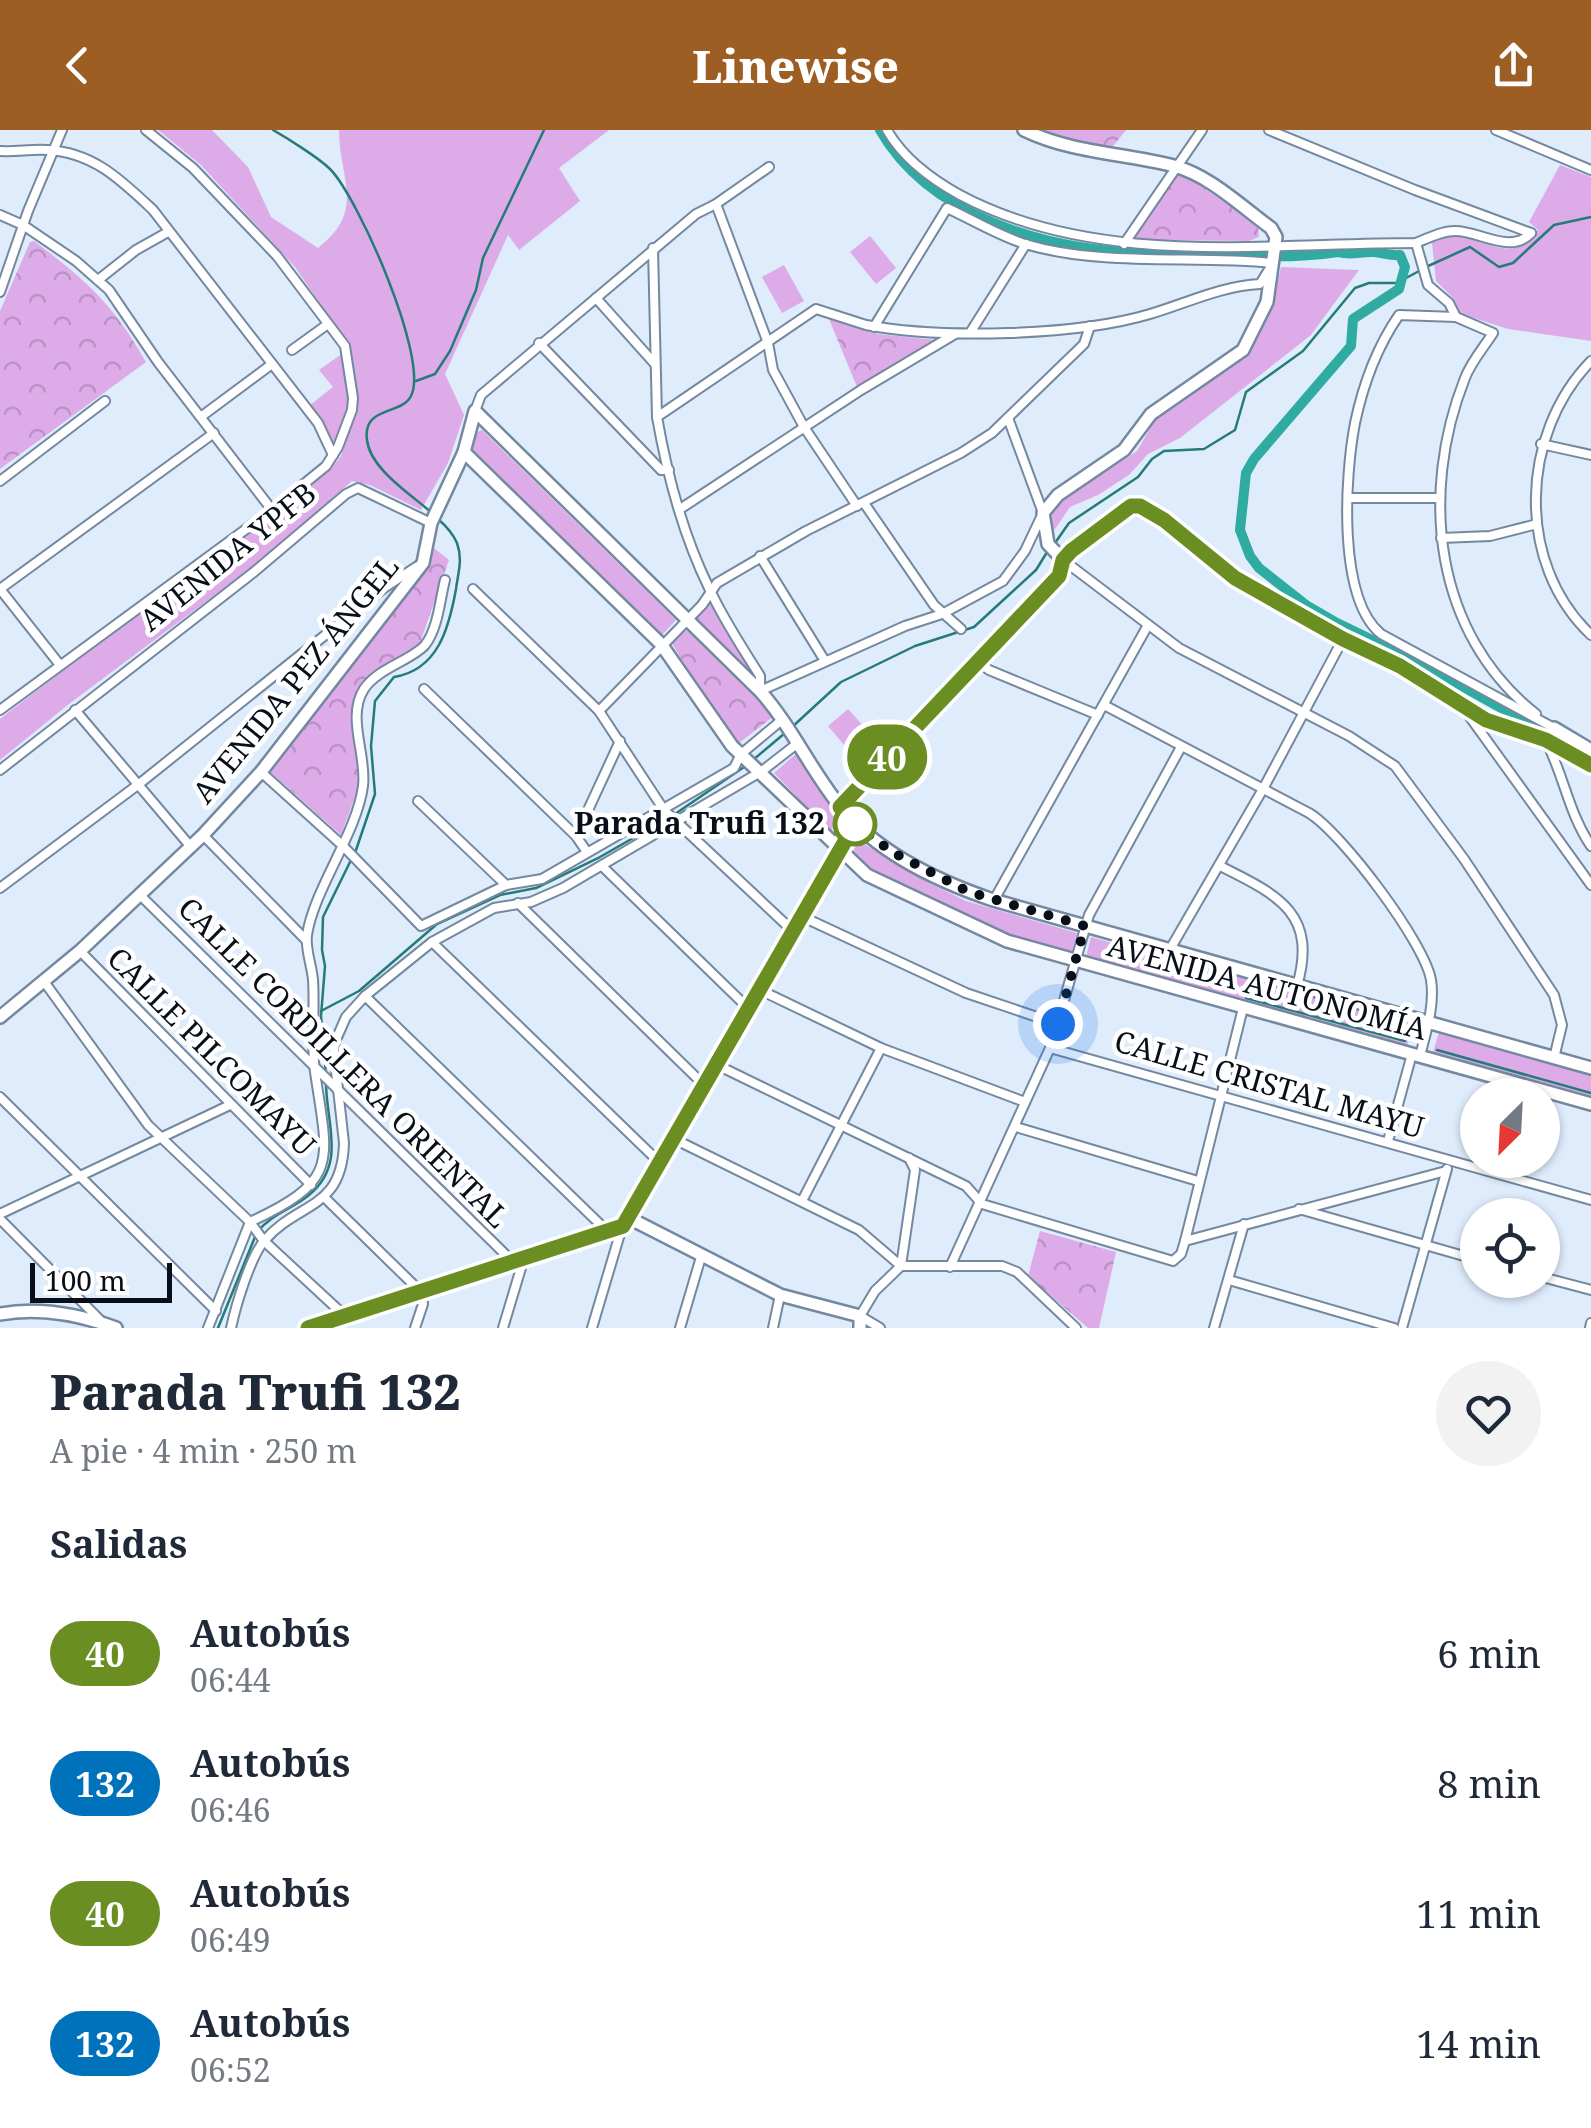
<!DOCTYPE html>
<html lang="es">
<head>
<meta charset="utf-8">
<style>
  body { margin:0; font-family:"Noto Serif",serif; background:#f2f2f3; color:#1f2937; height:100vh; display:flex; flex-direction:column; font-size:38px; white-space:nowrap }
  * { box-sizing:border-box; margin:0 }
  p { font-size:32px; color:#747a83 }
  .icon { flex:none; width:55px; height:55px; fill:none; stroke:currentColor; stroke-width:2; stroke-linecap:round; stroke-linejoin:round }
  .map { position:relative; height:1198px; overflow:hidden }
  .details { display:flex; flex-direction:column; background:#fff; flex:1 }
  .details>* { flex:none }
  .badge { padding:0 20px; border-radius:32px; font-size:35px; line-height:65px }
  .needle { width:65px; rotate:204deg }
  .controls { position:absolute; left:1460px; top:948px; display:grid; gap:20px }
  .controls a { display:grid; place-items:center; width:100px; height:100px; border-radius:50%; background:#fff; box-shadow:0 2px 8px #0004; font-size:50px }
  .scale { position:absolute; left:30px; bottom:25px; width:142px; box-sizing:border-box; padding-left:10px; border:5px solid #080f18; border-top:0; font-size:28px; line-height:35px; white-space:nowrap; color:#080f18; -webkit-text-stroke:8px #fff; paint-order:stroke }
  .you { position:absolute; width:50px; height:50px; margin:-25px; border:8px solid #fff; border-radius:50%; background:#1a73e8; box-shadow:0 0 0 15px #1a73e833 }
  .map>.badge { position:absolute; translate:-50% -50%; box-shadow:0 0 0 5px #fff }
  h2 { padding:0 50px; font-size:38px; line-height:90px }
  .round { display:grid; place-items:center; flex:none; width:105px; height:105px; border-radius:52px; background:#f2f2f3 }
  .summary { display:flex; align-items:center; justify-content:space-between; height:170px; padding:0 50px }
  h1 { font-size:48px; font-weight:800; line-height:75px }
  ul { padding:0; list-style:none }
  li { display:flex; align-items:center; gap:30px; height:130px; padding:0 50px }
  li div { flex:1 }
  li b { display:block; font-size:38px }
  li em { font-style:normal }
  li .badge { min-width:110px; font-weight:700; text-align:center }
  header { display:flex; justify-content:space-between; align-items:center; height:130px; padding:0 50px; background:#9d5e24; color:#fff; font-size:45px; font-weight:800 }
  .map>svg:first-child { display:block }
  .grass { fill:#ddabe8 }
  .park { fill:url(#park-crowns) }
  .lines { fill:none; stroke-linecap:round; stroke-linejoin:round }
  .stream { stroke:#247c78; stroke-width:2.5 }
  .canal { stroke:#30aba1; stroke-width:10 }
  .street-casing { stroke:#7488a0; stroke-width:12 }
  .secondary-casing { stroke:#7488a0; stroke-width:16 }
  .street { stroke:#fff; stroke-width:8 }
  .secondary { stroke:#fff; stroke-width:11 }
  .line-casing { stroke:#fff; stroke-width:22 }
  .line { stroke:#6b8e23; stroke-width:15 }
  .walk { stroke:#080f18; stroke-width:10; stroke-dasharray:0 18 }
  .stop-dot { fill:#fff; stroke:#6b8e23; stroke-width:5 }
  .labels { text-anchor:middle; stroke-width:9; stroke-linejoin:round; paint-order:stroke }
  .street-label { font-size:30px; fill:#080f18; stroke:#fff }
  .stop-label { font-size:30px; font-weight:bold; fill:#080f18; stroke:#fff; text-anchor:end }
</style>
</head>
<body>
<header><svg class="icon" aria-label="back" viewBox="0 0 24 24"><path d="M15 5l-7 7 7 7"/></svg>Linewise<svg class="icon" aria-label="share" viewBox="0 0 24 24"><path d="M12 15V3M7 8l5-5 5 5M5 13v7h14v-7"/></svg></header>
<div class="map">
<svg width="1591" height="1198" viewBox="0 0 1591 1198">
  <defs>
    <pattern id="park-crowns" width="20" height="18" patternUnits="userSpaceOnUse" patternTransform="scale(2.5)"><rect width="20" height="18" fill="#ddabe8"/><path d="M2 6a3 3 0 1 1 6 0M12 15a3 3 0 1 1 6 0" fill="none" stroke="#bc92c6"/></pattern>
  </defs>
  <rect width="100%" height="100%" fill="#dfecfc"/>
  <g class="grass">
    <path d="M158,0H212L248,37L271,87L318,118C367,80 339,49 339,0H609L559,38L580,71L519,120L508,105L445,244L464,285L448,333L421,380L370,355L352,351L252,437L69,574L0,630V589C109,504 223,427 330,340L341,326L346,311L331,314L310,275L333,257L319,240L350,218L295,137L201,35Z"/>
    <path d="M1560,35L1591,47V211L1508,199L1458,183L1453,168L1436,151L1432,113C1440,110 1448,106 1456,106C1489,106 1509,138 1538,100L1529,92Z"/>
    <polygon points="870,106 896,138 876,154 850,122"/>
    <polygon points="784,135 804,171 782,183 762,147"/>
    <polygon points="1281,137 1359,140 1311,205 1180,308 1148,324 1129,345 1098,365 1070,377 1053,402 1049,388 1052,380 1063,369 1137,321 1155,290 1248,224 1272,175"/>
    <polygon points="482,300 676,490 662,505 468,317 472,304"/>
    <polygon points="712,472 754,547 696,488"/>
    <polygon points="848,579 877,611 856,629 828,596"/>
    <polygon points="796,624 837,684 831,702 774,643"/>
    <polygon points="859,711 931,754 966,771 1077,803 1072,823 1010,805 866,736 852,723"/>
    <polygon points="1091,807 1412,895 1407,916 1086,827"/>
    <polygon points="1439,902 1591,945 1591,967 1433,922"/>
  </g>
  <g class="park">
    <polygon points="1034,0 1126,0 1110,20 1063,10"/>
    <polygon points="1180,42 1258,95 1259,107 1249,111 1137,110 1133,107"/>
    <path d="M34,111C86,150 113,174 146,232L0,339V181L30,112Z"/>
    <polygon points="829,189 878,204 936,210 857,257"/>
    <polygon points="434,418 449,430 420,513 377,539 361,556 352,577 359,656 341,705 268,640 425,438"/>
    <polygon points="681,501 689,501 774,586 739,613 706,570 671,512"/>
    <polygon points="1040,1101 1116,1122 1099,1198 1088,1198 1028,1146"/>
  </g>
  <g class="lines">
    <g class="stream">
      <path d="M273,0C287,8 319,28 330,39C358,67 430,230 411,266C402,285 362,276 367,310C370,339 412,365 432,383"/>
      <polyline points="1426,137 1470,117 1499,137 1513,133 1554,95 1591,87"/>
      <polyline points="416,251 435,244 450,221 476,160 483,128 544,0"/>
      <polyline points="1055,413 1069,393 1138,347 1152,329 1164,321 1204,319 1235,300 1246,262 1303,221 1355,158 1369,153 1397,153 1419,141"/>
      <polyline points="791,598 841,552 915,516 974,497 1036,440 1049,419"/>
      <polyline points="753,630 785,603"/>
      <polyline points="675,684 747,635"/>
      <path d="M355,723L375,664L371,616L375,571L394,547C438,540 449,498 456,459C458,443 463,430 457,413C453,404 445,395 438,389"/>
      <polyline points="1247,853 1246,868 1405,911"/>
      <polyline points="321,881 359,861 437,794 500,765 536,758 600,727 668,688"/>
      <polyline points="1437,920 1591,963"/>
      <polyline points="326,945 321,886 325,836 322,820 323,787 351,730"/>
      <path d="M218,1198L257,1102C272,1084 292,1079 309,1065C347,1034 326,993 326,953"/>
    </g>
    <path class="canal" d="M880,0C930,87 1045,119 1139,123C1157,124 1175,121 1193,121C1213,121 1234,126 1254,126C1282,127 1311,126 1338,122C1352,126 1361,121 1374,122C1384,123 1390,126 1400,125L1405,137L1399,159L1353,189L1351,216L1254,329L1246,343L1240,400L1250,426L1259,438L1306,475L1337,493L1420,533L1591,628"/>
    <g class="street-casing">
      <g id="street">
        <path d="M887,0C903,28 931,49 960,65C1097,138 1265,113 1416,113C1428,108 1442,101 1455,101C1480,101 1511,125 1531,103"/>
        <polyline points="1269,0 1415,60 1531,103"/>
        <polyline points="1496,0 1591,40"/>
        <path d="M0,21C16,22 31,19 47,20C93,22 121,50 153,80L318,293L333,325"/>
        <polyline points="716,74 768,213 773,240 804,297 857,376"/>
        <polyline points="0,85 23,95 76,131 109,160 158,232 272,380"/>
        <path d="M1416,113L1428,155L1449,173L1456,187L1493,203C1484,217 1471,232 1465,248C1419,364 1434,504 1536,584"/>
        <polyline points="1124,114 1202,0"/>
        <path d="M653,118L657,287C667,344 683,405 709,458C723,489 742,517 760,546V561L905,496L942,484L1003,451L1025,421L1043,383L1008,288"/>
        <polyline points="98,150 136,120 168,102"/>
        <polyline points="0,162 28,81 62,0"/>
        <polyline points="596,168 655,234"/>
        <path d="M1456,187L1399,185C1377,217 1363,255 1355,293C1345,345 1337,468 1381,504L1554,598"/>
        <polyline points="970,203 1026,114"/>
        <polyline points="539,213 661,340 669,340"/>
        <polyline points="292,220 328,194"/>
        <path d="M1591,231C1520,304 1515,433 1591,505"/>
        <polyline points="475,281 481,265 696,84 716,74 769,37"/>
        <polyline points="202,286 272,234"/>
        <path d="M657,287L816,179L866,195C941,209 1076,206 1150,184C1187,173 1221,156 1260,154L1273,133C1192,125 1103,137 1025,114C997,105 973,90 947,78L874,197"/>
        <polyline points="1541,314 1591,325"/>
        <polyline points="0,351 105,271"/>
        <polyline points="1349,368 1439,368"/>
        <polyline points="864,373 934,475 961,499"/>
        <polyline points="680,379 861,260 955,204"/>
        <polyline points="1441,408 1490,406 1537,394"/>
        <polyline points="760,426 825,531"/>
        <polyline points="1063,430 1179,518 1349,606 1395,636 1464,729 1554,865 1562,895 1554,928"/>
        <polyline points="473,459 599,581 664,680 794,802"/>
        <polyline points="977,531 989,540 1098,585"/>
        <polyline points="60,535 0,459 214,303"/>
        <polyline points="424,559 576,706 587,722"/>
        <path d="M1104,575L1309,683C1341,702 1425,813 1431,850C1435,875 1426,902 1420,926"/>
        <polyline points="0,580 272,380 326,336 338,317 352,280 353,268 345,216 277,126 193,38 146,0"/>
        <polyline points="75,580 191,717"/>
        <polyline points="599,581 702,475 717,453 806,401 961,323 992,303 1084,214 1090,196"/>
        <polyline points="1467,583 1591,755"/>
        <path d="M1546,611C1564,646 1569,684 1591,716"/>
        <polyline points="0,640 254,442 346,364 358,358 431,393"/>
        <polyline points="261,642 342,715 421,796 506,755 542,749 734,638 741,624 783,589"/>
        <polyline points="418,671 506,755"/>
        <polyline points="203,705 306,810"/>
        <polyline points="576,706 620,611"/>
        <polyline points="602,736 749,879"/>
        <path d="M1220,736C1278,765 1318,783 1297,856"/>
        <polyline points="0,758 139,654 384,458 416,437"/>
        <polyline points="141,766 512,1131"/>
        <polyline points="994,770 1148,495"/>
        <polyline points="518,773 704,955"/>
        <polyline points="803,787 966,863 1058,894"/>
        <polyline points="432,812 659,1032"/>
        <polyline points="80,821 311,1055"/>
        <polyline points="1169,821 1263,659 1343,509"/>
        <polyline points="43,850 148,995 250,1092 264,1111 345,1186"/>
        <polyline points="760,860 881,918 1025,972"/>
        <polyline points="365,866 607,1101"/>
        <polyline points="1050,918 1591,1070"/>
        <polyline points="717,935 966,1056 982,1074 1173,1131 1181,1124 1185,1111 1243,878"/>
        <polyline points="0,967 216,1181"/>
        <polyline points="1016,997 1198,1051"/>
        <polyline points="672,1008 859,1100 901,1136"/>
        <polyline points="1388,1011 1412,924"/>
        <polyline points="324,1067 421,1162 423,1174 415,1198"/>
        <polyline points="802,1071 881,918"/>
        <polyline points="1299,1079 1478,1130"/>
        <polyline points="0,1084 230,975"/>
        <polyline points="0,1089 102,1192"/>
        <polyline points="1185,1111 1446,1041"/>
        <polyline points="901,1136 915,1040 909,1028"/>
        <polyline points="950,1137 1050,918 1089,785 1181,617"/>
        <polyline points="1542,1147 1591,1160"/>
        <polyline points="1229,1150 1394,1198"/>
        <path d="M208,1198L250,1092C341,1050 328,1031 315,942C311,912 315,880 313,850C312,836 305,819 307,805C314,759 357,703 363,656C367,625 346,587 364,559C378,538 412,530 425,515C438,499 440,469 445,450"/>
        <path d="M231,1198C236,1175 250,1128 264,1111C298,1071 342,1081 344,1013L334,923L335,912L346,887L365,866L432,812L494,778L531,772L563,758L762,641L798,613"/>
        <polyline points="503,1198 524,1128"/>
        <polyline points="592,1198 622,1097"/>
        <polyline points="680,1198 701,1127"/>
        <polyline points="773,1198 780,1165"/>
        <polyline points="880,1198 860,1186 875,1161 901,1136 1002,1136 1017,1142 1076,1198"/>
        <polyline points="1214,1198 1244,1094"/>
        <polyline points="1402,1198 1447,1039"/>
        <polyline points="1590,1198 1591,1193"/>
      </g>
    </g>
    <g class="secondary-casing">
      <g id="secondary">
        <path d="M1024,0C1072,23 1123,23 1174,36C1209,45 1242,77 1271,98L1276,107L1267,172L1243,220L1151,284L1124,320L1058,365L1043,383L1048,414L1063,430"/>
        <polyline points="464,322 661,514 732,616 867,745 1007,811 1591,974"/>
        <polyline points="1546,611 1554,598 1591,620"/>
        <polyline points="840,677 1059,446 1063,430 1071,421 1131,376 1140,376 1164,390 1235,448 1343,509 1401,536 1487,591 1546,611 1591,635"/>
        <path d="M0,887L80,821L203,705L261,642L423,433L431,393L464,322L475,281L760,561C793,598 812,643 843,680C880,725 940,752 993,770L1591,938"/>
        <polyline points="629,1088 780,1165 860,1186 860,1198"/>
        <path d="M0,1184C39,1177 78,1184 116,1198"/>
        <polyline points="308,1198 623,1096 855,694"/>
      </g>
    </g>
    <use href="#street" class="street"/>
    <use href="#secondary" class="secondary"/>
  </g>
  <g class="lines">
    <g class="line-casing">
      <polyline id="line" points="308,1198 623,1096 855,694 840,677 1059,446 1063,430 1071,421 1131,376 1140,376 1164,390 1235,448 1343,509 1400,536 1486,590 1546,610 1591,635"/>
    </g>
    <use href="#line" class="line"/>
    <polyline class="walk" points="855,694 892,722 969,762 1085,796 1058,894"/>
  </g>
  <circle class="stop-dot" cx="855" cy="694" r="20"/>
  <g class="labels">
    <g class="street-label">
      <text transform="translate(228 427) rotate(-39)" y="10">AVENIDA YPFB</text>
      <text transform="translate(296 550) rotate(-51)" y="10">AVENIDA PEZ ÁNGEL</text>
      <text transform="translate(1267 858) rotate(15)" y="10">AVENIDA AUTONOMÍA</text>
      <text transform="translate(211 922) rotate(45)" y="10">CALLE PILCOMAYU</text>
      <text transform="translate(343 933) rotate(45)" y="10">CALLE CORDILLERA ORIENTAL</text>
      <text transform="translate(1269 955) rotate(16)" y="10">CALLE CRISTAL MAYU</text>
    </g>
    <g class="stop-label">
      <text x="825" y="704">Parada Trufi 132</text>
    </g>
  </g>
</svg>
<div class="controls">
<a><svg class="needle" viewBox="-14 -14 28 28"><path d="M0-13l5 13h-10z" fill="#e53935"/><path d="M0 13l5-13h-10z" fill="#747a83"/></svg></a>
<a><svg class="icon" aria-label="locate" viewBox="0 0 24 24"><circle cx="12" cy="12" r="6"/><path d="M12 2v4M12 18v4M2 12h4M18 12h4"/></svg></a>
</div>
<div class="scale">100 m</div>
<div class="you" style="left:1058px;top:894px"></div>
<b class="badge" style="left:887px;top:627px;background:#6b8e23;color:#fff">40</b>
</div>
<section class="details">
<div class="summary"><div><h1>Parada Trufi 132</h1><p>A pie · 4 min · 250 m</p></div><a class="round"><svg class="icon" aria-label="heart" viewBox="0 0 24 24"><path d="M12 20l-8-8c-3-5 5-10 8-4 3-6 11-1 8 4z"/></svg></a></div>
<h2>Salidas</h2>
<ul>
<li><span class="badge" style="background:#6b8e23;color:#fff">40</span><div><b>Autobús</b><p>06:44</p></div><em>6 min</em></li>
<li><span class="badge" style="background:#0072bc;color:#fff">132</span><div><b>Autobús</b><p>06:46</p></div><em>8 min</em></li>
<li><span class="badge" style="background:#6b8e23;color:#fff">40</span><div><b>Autobús</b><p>06:49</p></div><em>11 min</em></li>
<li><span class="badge" style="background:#0072bc;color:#fff">132</span><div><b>Autobús</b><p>06:52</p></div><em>14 min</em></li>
</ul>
</section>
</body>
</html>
